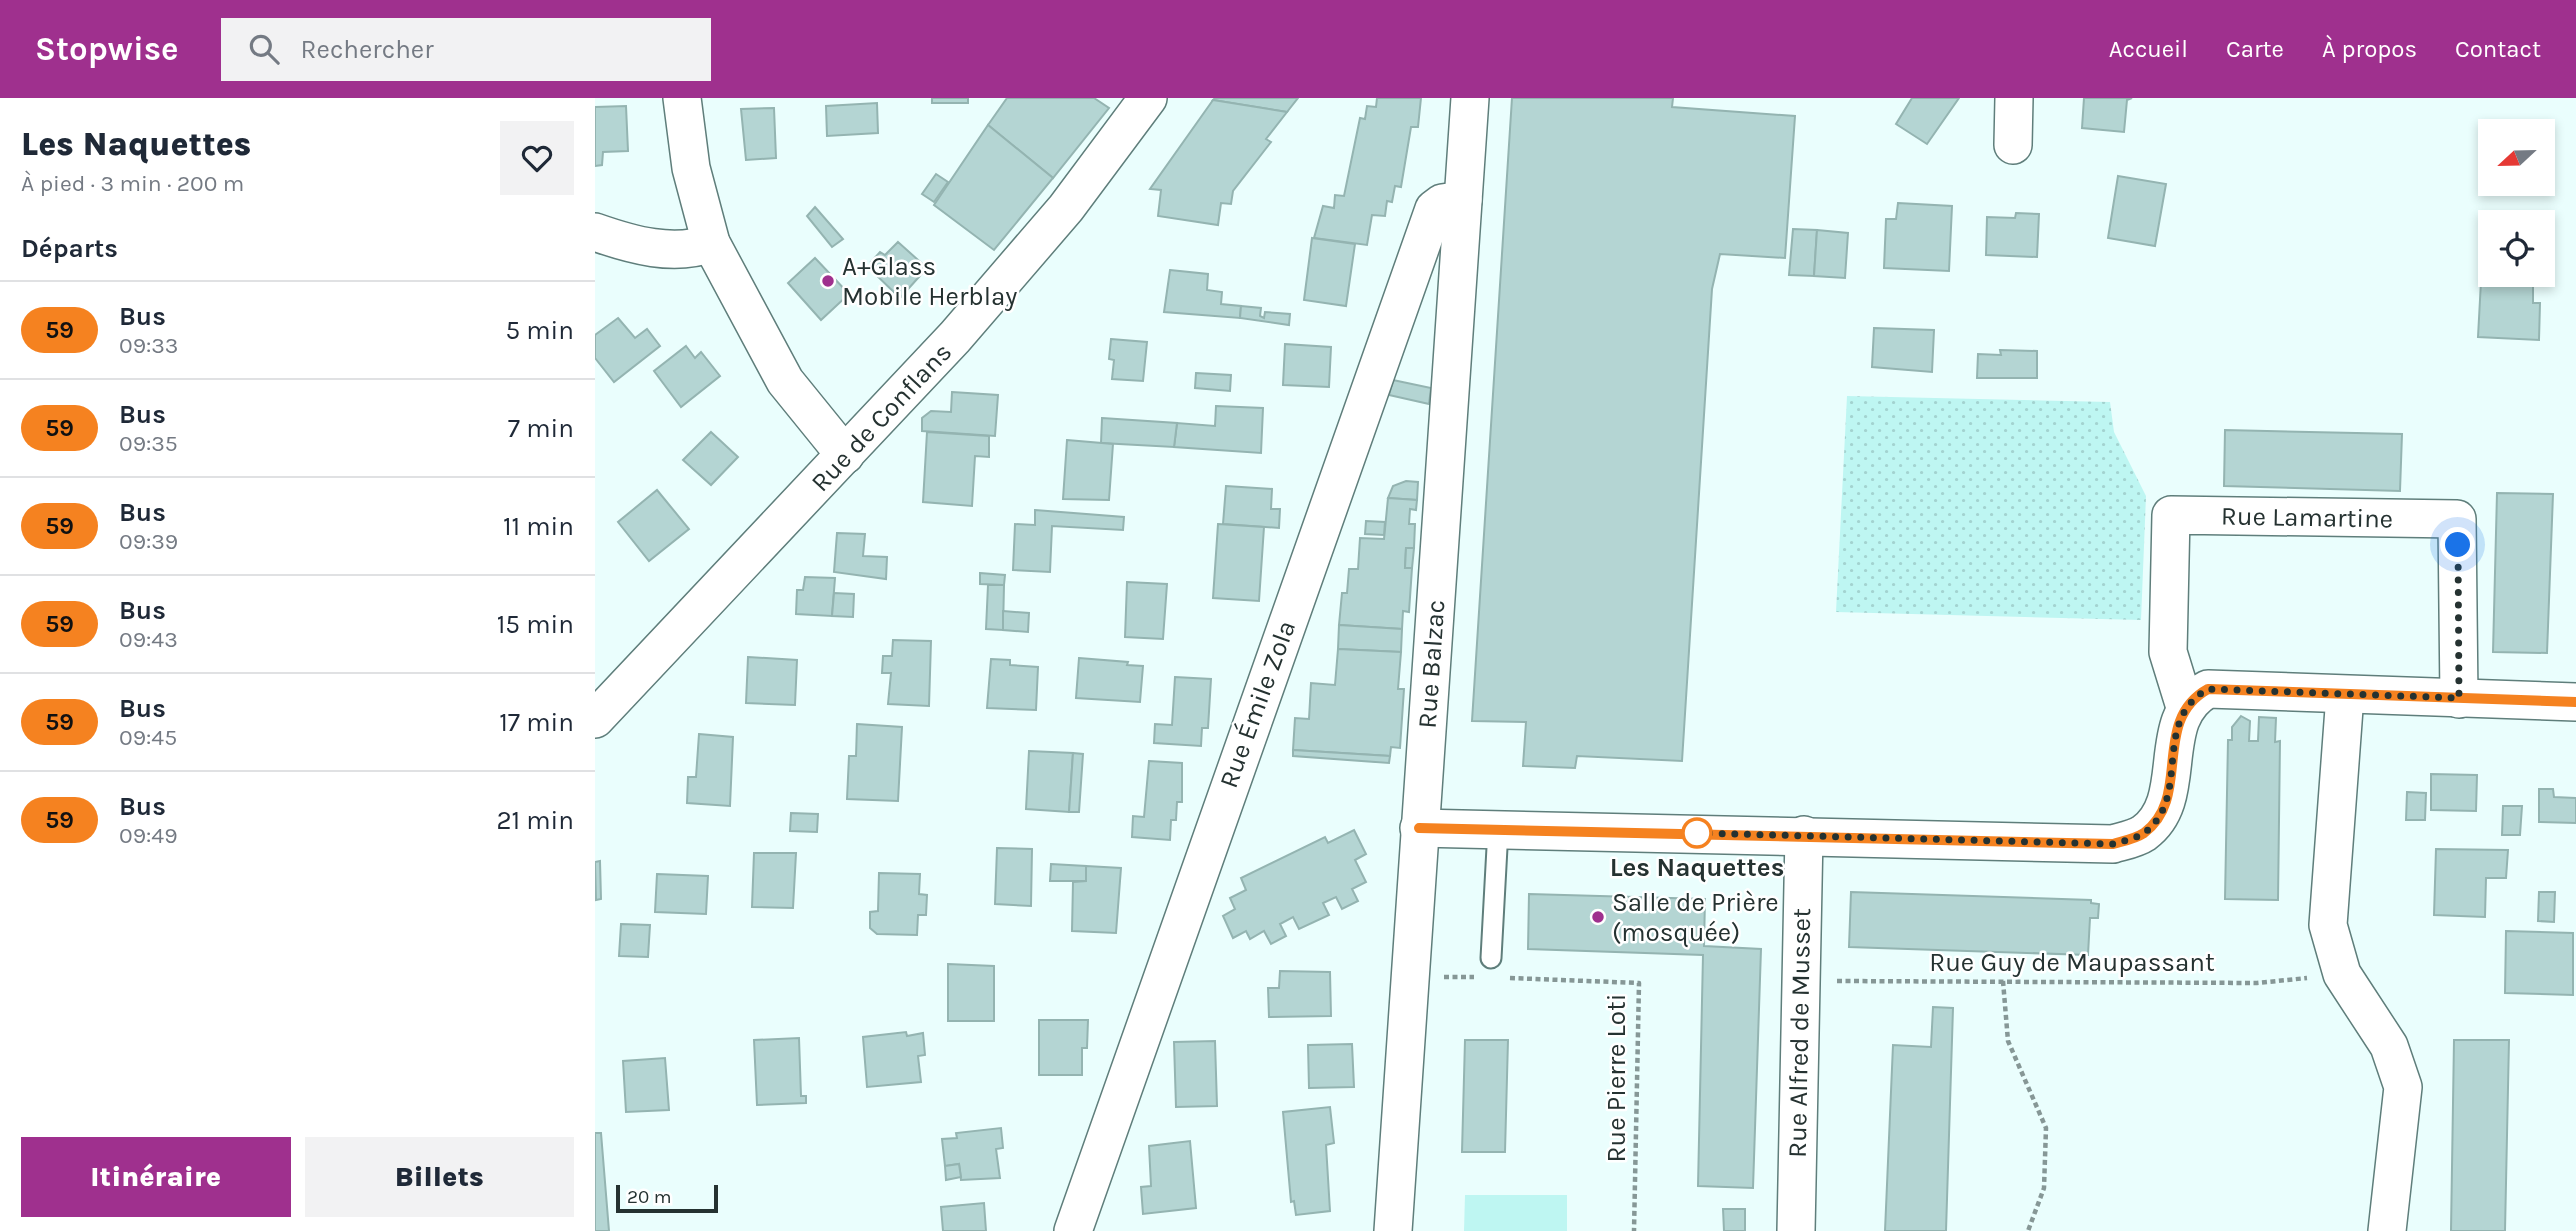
<!DOCTYPE html>
<html lang="fr">
<head>
<meta charset="utf-8">
<style>
  body { margin:0; font-family:Karla,sans-serif; background:#f2f2f3; color:#1f2937; height:100vh; display:flex; flex-direction:column; font-size:26px; white-space:nowrap }
  * { box-sizing:border-box; margin:0 }
  p { font-size:23px; color:#747a83 }
  .icon { flex:none; width:38px; height:38px; fill:none; stroke:currentColor; stroke-width:2; stroke-linecap:round; stroke-linejoin:round }
  .map { position:relative; flex:1; overflow:hidden }
  .details { display:flex; flex-direction:column; background:#fff; width:595px }
  .details>* { flex:none }
  .badge { padding:0 14px; border-radius:23px; font-size:24px; line-height:46px }
  .needle { width:46px; rotate:248deg }
  .tools { position:absolute; left:1883px; top:21px; display:grid; gap:14px }
  .tools a { display:grid; place-items:center; width:77px; height:77px; border-radius:0px; background:#fff; box-shadow:0 4px 10px #0003; font-size:35px }
  .scale { position:absolute; left:21px; bottom:18px; width:102px; box-sizing:border-box; padding-left:7px; border:4px solid #253231; border-top:0; font-size:19px; line-height:24px; white-space:nowrap; color:#253231; -webkit-text-stroke:5px #fff; paint-order:stroke }
  .you { position:absolute; width:35px; height:35px; margin:-18px; border:5px solid #fff; border-radius:50%; background:#1a73e8; box-shadow:0 0 0 10px #1a73e833 }
  .map>.badge { position:absolute; translate:-50% -50%; box-shadow:0 0 0 4px #fff }
  h2 { padding:0 21px; font-size:26px; line-height:63px }
  .round { display:grid; place-items:center; flex:none; width:74px; height:74px; border-radius:0px; background:#f2f2f3 }
  .headline { display:flex; align-items:center; justify-content:space-between; height:119px; padding:0 21px }
  h1 { font-size:33px; font-weight:800; line-height:52px }
  .button { display:flex; gap:14px; margin-top:auto; padding:14px 21px }
  .button a { flex:1; height:80px; border-radius:0px; background:#9f308e; color:#fff; font-size:28px; font-weight:800; line-height:80px; text-align:center }
  .button a+a { background:#f2f2f3; color:#1f2937 }
  ul { padding:0; list-style:none }
  li { display:flex; align-items:center; gap:21px; height:98px; padding:0 21px; border-top:2px solid #e0e1e3 }
  li div { flex:1 }
  li b { display:block; font-size:26px }
  li em { font-style:normal }
  li .badge { min-width:77px; font-weight:700; text-align:center }
  header { display:flex; align-items:center; gap:42px; box-sizing:border-box; height:98px; padding:0 35px; background:#9f308e; color:#fff }
  header strong { font-size:33px }
  nav { display:flex; gap:38px; margin-inline-start:auto; font-size:24px }
  .search { width:490px; height:63px; background:#f2f2f3; display:flex; align-items:center; gap:18px; box-sizing:border-box; padding:0 24px; border-radius:0px; color:#747a83; font-size:26px }
  main { display:flex; flex:1; min-height:0 }
  .map>svg:first-child { display:block }
  .grass { fill:url(#grass-dots) }
  .park { fill:#bef6f2 }
  .building { fill:#b4d5d3; stroke:#94b4b1; stroke-width:2 }
  .lines { fill:none; stroke-linecap:round; stroke-linejoin:round }
  .lane-casing { stroke:#5f7e7b; stroke-width:23 }
  .street-casing { stroke:#5f7e7b; stroke-width:40 }
  .path { stroke:#869796; stroke-width:4.5; stroke-dasharray:5 3.5; stroke-linecap:butt }
  .lane { stroke:#fff; stroke-width:19 }
  .street { stroke:#fff; stroke-width:37 }
  .line-casing { stroke:#fff; stroke-width:16 }
  .line { stroke:#f58220; stroke-width:10 }
  .walk { stroke:#253231; stroke-width:7; stroke-dasharray:0 12.6 }
  .poi-dot { fill:#9f308e; stroke:#fff; stroke-width:2.5 }
  .stop-dot { fill:#fff; stroke:#f58220; stroke-width:3.5 }
  .labels { text-anchor:middle; stroke-width:5; stroke-linejoin:round; paint-order:stroke }
  .poi-label { font-size:26px; fill:#253231; stroke:#fff; text-anchor:start }
  .street-label { font-size:26px; fill:#253231; stroke:#fff }
  .stop-label { font-size:26px; font-weight:bold; fill:#253231; stroke:#fff }
</style>
</head>
<body>
<header>
<strong>Stopwise</strong>
<div class="search"><svg class="icon" aria-label="search" viewBox="0 0 24 24"><circle cx="10" cy="10" r="6"/><path d="M15 15l6 6"/></svg>Rechercher</div>
<nav><a>Accueil</a><a>Carte</a><a>À propos</a><a>Contact</a></nav>
</header>
<main>
<section class="details">
<div class="headline"><div><h1>Les Naquettes</h1><p>À pied · 3 min · 200 m</p></div><a class="round"><svg class="icon" aria-label="heart" viewBox="0 0 24 24"><path d="M12 20l-8-8c-3-5 5-10 8-4 3-6 11-1 8 4z"/></svg></a></div>
<h2>Départs</h2>
<ul>
<li><span class="badge" style="background:#f58220;color:#111">59</span><div><b>Bus</b><p>09:33</p></div><em>5 min</em></li>
<li><span class="badge" style="background:#f58220;color:#111">59</span><div><b>Bus</b><p>09:35</p></div><em>7 min</em></li>
<li><span class="badge" style="background:#f58220;color:#111">59</span><div><b>Bus</b><p>09:39</p></div><em>11 min</em></li>
<li><span class="badge" style="background:#f58220;color:#111">59</span><div><b>Bus</b><p>09:43</p></div><em>15 min</em></li>
<li><span class="badge" style="background:#f58220;color:#111">59</span><div><b>Bus</b><p>09:45</p></div><em>17 min</em></li>
<li><span class="badge" style="background:#f58220;color:#111">59</span><div><b>Bus</b><p>09:49</p></div><em>21 min</em></li>
</ul>
<div class="button"><a>Itinéraire</a><a>Billets</a></div>
</section>
<div class="map">
<svg width="1981" height="1133" viewBox="0 0 1981 1133">
  <defs>
    <pattern id="grass-dots" width="8" height="8" patternUnits="userSpaceOnUse" patternTransform="scale(1.75)"><rect width="8" height="8" fill="#bef6f2"/><path d="M2 2h.1M6 6h.1" fill="none" stroke="#a3d3d0" stroke-width="1.8" stroke-linecap="round"/></pattern>
  </defs>
  <rect width="100%" height="100%" fill="#eafefd"/>
  <polygon class="grass" points="1252,298 1515,304 1519,334 1551,398 1546,522 1241,514"/>
  <polygon class="park" points="870,1097 972,1097 972,1133 869,1133"/>
  <g class="building">
    <rect x="337" y="0" width="36" height="5"/>
    <polygon points="412,0 499,0 514,10 458,80 393,27"/>
    <polygon points="620,0 703,0 692,14 618,2"/>
    <polygon points="826,0 823,29 816,29 806,89 800,88 797,104 792,103 790,118 777,117 772,147 719,140 728,108 739,110 740,97 749,98 765,20 770,21 772,8 781,9 782,0"/>
    <polygon points="917,0 1078,0 1077,9 1200,18 1190,160 1125,156 1117,191 1087,663 982,658 980,670 928,668 931,624 877,623"/>
    <polygon points="1317,0 1364,0 1332,46 1301,26"/>
    <polygon points="1489,0 1537,0 1532,2 1529,34 1487,30"/>
    <polygon points="618,2 692,14 671,41 676,44 638,93 636,106 626,105 623,127 563,118 566,92 555,91"/>
    <polygon points="282,5 283,35 232,38 231,8"/>
    <polygon points="31,8 33,53 8,54 7,67 0,68 0,9"/>
    <polygon points="179,10 181,60 151,62 146,11"/>
    <polygon points="393,27 458,80 399,152 339,107"/>
    <polygon points="341,76 353,84 339,104 327,96"/>
    <polygon points="1523,78 1571,86 1560,148 1513,140"/>
    <polygon points="1303,105 1357,108 1354,173 1289,170 1291,121 1301,121"/>
    <polygon points="220,109 248,141 237,149 212,118"/>
    <polygon points="1421,115 1444,116 1442,159 1391,157 1392,119 1420,120"/>
    <polygon points="1198,131 1222,132 1219,178 1194,177"/>
    <polygon points="1222,132 1253,135 1250,180 1219,178"/>
    <polygon points="717,140 760,146 751,208 709,202"/>
    <polygon points="303,144 332,170 305,200 277,173 281,168 276,164 285,154 290,157"/>
    <polygon points="220,160 254,196 226,222 193,185"/>
    <polygon points="575,172 613,176 612,192 627,194 626,206 646,208 645,220 569,214"/>
    <polygon points="1886,183 1938,184 1938,205 1945,205 1944,242 1883,239"/>
    <polygon points="646,208 666,210 665,218 669,220 670,214 695,216 694,227 645,220"/>
    <polygon points="23,220 40,240 52,231 65,248 19,284 0,260 0,237"/>
    <polygon points="1279,230 1339,232 1337,274 1277,269"/>
    <polygon points="516,241 552,244 548,283 517,281 519,262 514,261"/>
    <polygon points="690,246 736,249 734,289 688,287"/>
    <polygon points="91,248 100,260 106,254 125,278 86,309 59,273"/>
    <polygon points="1405,252 1442,253 1442,280 1382,280 1383,256 1406,257"/>
    <polygon points="601,275 636,277 635,293 600,290"/>
    <polygon points="798,282 836,290 834,306 794,297"/>
    <polygon points="357,294 403,297 400,338 327,333 327,320 336,313 356,314"/>
    <polygon points="621,308 668,310 666,355 579,349 582,325 620,328"/>
    <polygon points="507,320 582,325 579,349 506,345"/>
    <polygon points="1630,332 1807,336 1805,393 1629,388"/>
    <polygon points="116,334 143,359 116,387 88,362"/>
    <polygon points="332,334 394,338 394,359 380,358 377,408 328,404"/>
    <polygon points="472,342 518,346 514,402 468,401"/>
    <polygon points="811,383 823,384 822,402 793,400 798,388"/>
    <polygon points="631,388 677,391 676,411 685,411 684,430 628,426"/>
    <polygon points="62,392 94,431 54,463 23,424"/>
    <polygon points="1902,395 1958,396 1952,555 1898,554"/>
    <polygon points="793,400 822,402 821,412 815,411 814,426 820,426 819,450 811,450 810,470 817,470 814,514 808,513 807,531 744,527 747,495 752,495 754,471 763,471 765,440 789,441"/>
    <polygon points="440,412 529,419 528,432 457,428 455,474 418,472 420,426 440,427"/>
    <polygon points="771,423 790,424 789,437 770,436"/>
    <polygon points="623,426 669,429 664,503 618,500"/>
    <polygon points="242,435 270,436 268,458 292,459 291,481 239,474"/>
    <polygon points="811,450 819,450 817,470 810,470"/>
    <polygon points="385,475 410,477 409,487 385,486"/>
    <polygon points="210,479 240,480 237,518 201,516 202,492 208,492"/>
    <polygon points="532,484 572,486 568,541 530,539"/>
    <polygon points="393,487 409,487 408,532 391,531"/>
    <polygon points="239,495 259,496 258,519 237,518"/>
    <polygon points="408,513 434,515 433,534 408,532"/>
    <polygon points="744,527 807,531 806,554 743,551"/>
    <polygon points="298,542 336,543 334,608 293,606 296,575 287,575 288,558 297,558"/>
    <polygon points="743,551 806,554 803,591 809,591 805,650 796,649 795,658 698,652 700,620 714,621 716,585 740,587"/>
    <polygon points="153,559 202,562 200,607 151,605"/>
    <polygon points="484,560 533,564 532,567 548,568 545,604 481,600"/>
    <polygon points="396,561 415,562 415,567 443,569 441,612 392,610"/>
    <polygon points="580,579 616,581 613,630 607,630 606,648 559,645 560,626 577,627"/>
    <polygon points="1646,618 1655,623 1654,643 1663,643 1664,619 1681,620 1680,644 1685,643 1683,802 1630,801 1633,642 1637,642 1637,629"/>
    <polygon points="262,626 307,629 303,703 252,701 254,658 261,658"/>
    <polygon points="104,636 138,639 135,708 92,705 93,679 101,679"/>
    <polygon points="698,652 795,658 794,665 698,658"/>
    <polygon points="434,653 478,655 474,714 431,711"/>
    <polygon points="478,655 488,656 484,714 474,714"/>
    <polygon points="554,663 587,665 587,704 582,704 581,722 576,722 575,742 537,739 538,718 549,719"/>
    <polygon points="1836,676 1882,677 1881,713 1836,712"/>
    <polygon points="1944,691 1958,691 1959,699 1981,700 1981,725 1944,724"/>
    <polygon points="1812,694 1831,695 1830,722 1811,722"/>
    <polygon points="1908,708 1927,708 1925,737 1907,737"/>
    <polygon points="196,715 223,716 222,734 195,733"/>
    <polygon points="759,732 771,756 760,762 771,784 757,791 763,803 747,811 741,799 728,805 734,817 704,831 698,819 685,826 691,838 676,846 669,833 655,841 651,833 638,840 628,818 640,811 635,800 651,792 646,780 730,739 733,745"/>
    <polygon points="402,750 437,751 436,808 400,806"/>
    <polygon points="1841,751 1913,752 1911,780 1891,780 1890,819 1839,817"/>
    <polygon points="159,755 201,755 198,810 157,809"/>
    <polygon points="5,763 6,801 1,802 0,764"/>
    <polygon points="456,766 491,768 491,783 455,783"/>
    <polygon points="491,768 526,770 521,835 477,833 478,784 491,783"/>
    <polygon points="284,775 325,776 324,796 332,797 331,817 323,817 322,837 282,836 275,830 275,814 283,813"/>
    <polygon points="62,776 113,778 111,816 60,814"/>
    <polygon points="1256,794 1496,802 1496,805 1504,806 1503,820 1495,820 1493,857 1254,849"/>
    <polygon points="1944,794 1960,794 1959,824 1943,823"/>
    <polygon points="934,796 1110,801 1109,848 1166,851 1158,1090 1103,1088 1108,857 933,851"/>
    <polygon points="26,826 55,827 53,859 24,858"/>
    <polygon points="1911,833 1978,835 1978,897 1910,895"/>
    <polygon points="353,866 399,868 399,923 353,923"/>
    <polygon points="685,873 735,874 736,918 674,919 673,890 684,890"/>
    <polygon points="1338,909 1358,910 1351,1133 1290,1133 1298,947 1336,949"/>
    <polygon points="444,922 493,922 492,950 487,950 487,977 444,977"/>
    <polygon points="311,934 312,938 328,935 330,957 323,958 326,984 272,989 268,939"/>
    <polygon points="204,940 206,998 211,998 211,1005 162,1007 159,942"/>
    <polygon points="870,942 913,942 910,1054 867,1054"/>
    <polygon points="1859,942 1914,942 1910,1133 1856,1133"/>
    <polygon points="620,943 622,1008 581,1009 579,944"/>
    <polygon points="757,946 759,989 714,990 713,947"/>
    <polygon points="70,960 74,1012 31,1014 28,963"/>
    <polygon points="735,1009 739,1045 731,1047 735,1113 701,1117 699,1103 696,1104 688,1014"/>
    <polygon points="406,1030 408,1050 401,1051 405,1080 366,1082 364,1066 350,1068 347,1041 362,1040 361,1035"/>
    <polygon points="0,1035 6,1035 14,1133 0,1133"/>
    <polygon points="595,1043 601,1110 548,1116 546,1089 556,1088 554,1048"/>
    <polygon points="364,1066 366,1079 351,1082 350,1068"/>
    <polygon points="389,1105 391,1133 348,1133 346,1109"/>
    <polygon points="1128,1111 1150,1111 1150,1133 1129,1133"/>
  </g>
  <g class="lines">
    <g class="lane-casing">
      <polyline id="lane" points="896,860 903,731"/>
    </g>
    <g class="street-casing">
      <g id="street">
        <polyline points="87,0 96,70 116,145 190,283 250,357"/>
        <polyline points="1418,47 1419,0"/>
        <path d="M0,134C37,147 79,159 116,145"/>
        <polyline points="1750,597 1733,827 1747,876 1794,948 1808,989 1792,1133"/>
        <polyline points="1590,609 1573,554 1576,417 1862,421 1864,601"/>
        <polyline points="0,621 360,239 471,110 553,0"/>
        <path d="M824,730L1518,746C1528,743 1540,741 1549,735C1597,700 1557,621 1613,591L1981,604"/>
        <polyline points="478,1133 839,111 847,105 868,102"/>
        <polyline points="798,1133 875,0"/>
        <polyline points="1201,1133 1209,737"/>
      </g>
    </g>
    <g class="path">
      <polyline points="849,879 879,879"/>
      <polyline points="915,880 1044,885 1039,1133"/>
      <polyline points="1242,883 1662,885 1712,880"/>
      <polyline points="1408,883 1413,943 1451,1030 1449,1090 1433,1133"/>
    </g>
    <use href="#lane" class="lane"/>
    <use href="#street" class="street"/>
  </g>
  <g class="lines">
    <g class="line-casing">
      <path id="line" d="M824,730L1518,746C1528,743 1540,741 1549,735C1598,699 1555,623 1613,591L1981,604"/>
    </g>
    <use href="#line" class="line"/>
    <path class="walk" d="M1102,735L1518,746C1528,743 1540,741 1549,735C1598,699 1555,623 1613,591L1864,600L1863,447"/>
  </g>
  <g class="poi-dot">
    <circle cx="233" cy="183" r="7"/>
    <circle cx="1003" cy="819" r="7"/>
  </g>
  <circle class="stop-dot" cx="1102" cy="735" r="14"/>
  <g class="labels">
    <g class="poi-label">
      <text x="247" y="177">A+Glass<tspan x="247" dy="30">Mobile Herblay</tspan></text>
      <text x="1017" y="813">Salle de Prière<tspan x="1017" dy="30">(mosquée)</tspan></text>
    </g>
    <g class="street-label">
      <text transform="translate(286 319) rotate(-47)" y="9">Rue de Conflans</text>
      <text transform="translate(1712 419) rotate(1)" y="9">Rue Lamartine</text>
      <text transform="translate(836 566) rotate(-86)" y="9">Rue Balzac</text>
      <text transform="translate(662 606) rotate(-70)" y="9">Rue Émile Zola</text>
      <text x="1477" y="873">Rue Guy de Maupassant</text>
      <text transform="translate(1204 935) rotate(-89)" y="9">Rue Alfred de Musset</text>
      <text transform="translate(1021 980) rotate(-90)" y="9">Rue Pierre Loti</text>
    </g>
    <g class="stop-label">
      <text x="1102" y="778">Les Naquettes</text>
    </g>
  </g>
</svg>
<div class="tools">
<a><svg class="needle" viewBox="-14 -14 28 28"><path d="M0-13l5 13h-10z" fill="#e53935"/><path d="M0 13l5-13h-10z" fill="#747a83"/></svg></a>
<a><svg class="icon" aria-label="locate" viewBox="0 0 24 24"><circle cx="12" cy="12" r="6"/><path d="M12 2v4M12 18v4M2 12h4M18 12h4"/></svg></a>
</div>
<div class="scale">20 m</div>
<div class="you" style="left:1863px;top:447px"></div>
</div>
</main>
</body>
</html>
